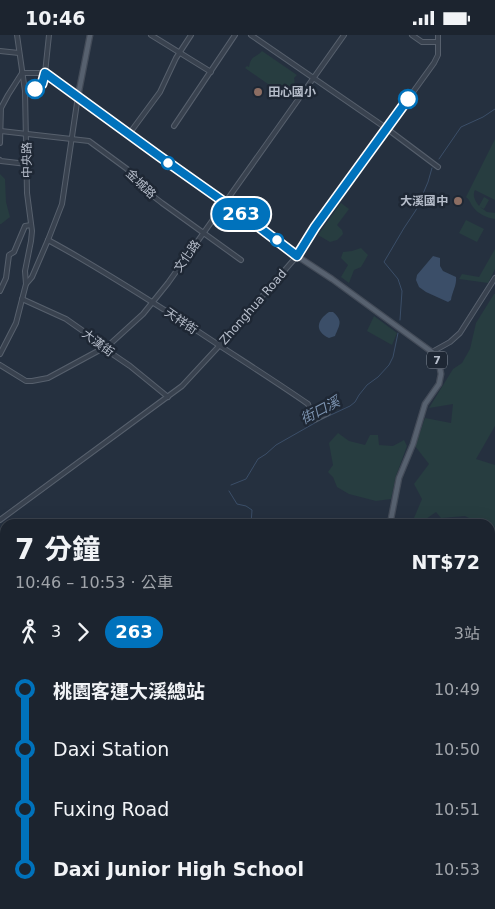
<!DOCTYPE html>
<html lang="zh-TW">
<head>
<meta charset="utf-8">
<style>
  body { margin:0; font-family:"DejaVu Sans","Noto Sans TC",sans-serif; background:#29303b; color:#f1f3f6; height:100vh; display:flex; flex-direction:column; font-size:19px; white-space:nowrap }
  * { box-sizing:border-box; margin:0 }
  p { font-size:16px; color:#a0a4aa }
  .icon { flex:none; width:28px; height:28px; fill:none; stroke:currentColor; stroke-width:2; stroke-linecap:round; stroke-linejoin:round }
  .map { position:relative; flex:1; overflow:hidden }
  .side { position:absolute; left:0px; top:484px; width:495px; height:391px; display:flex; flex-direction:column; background:#1c242f; border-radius:15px 15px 0 0; box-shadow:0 5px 20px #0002,0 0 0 1px #3a414b }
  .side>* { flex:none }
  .badge { padding:0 10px; border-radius:16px; font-size:18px; line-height:32px }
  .map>.badge { position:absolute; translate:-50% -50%; box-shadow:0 0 0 2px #fff }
  .legs { display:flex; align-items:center; gap:8px; height:55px; padding:0 15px; font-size:16px }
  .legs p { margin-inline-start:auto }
  .head { display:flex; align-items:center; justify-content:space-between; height:85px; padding:0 15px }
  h1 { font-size:28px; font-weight:700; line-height:38px }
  ul { padding:0 15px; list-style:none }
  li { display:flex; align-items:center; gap:18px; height:60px; font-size:19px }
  li i { display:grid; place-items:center; width:8px; height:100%; margin:0 6px; background:currentColor }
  li i::after { content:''; width:12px; height:12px; margin:-6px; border:4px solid; border-radius:50%; background:#1c242f }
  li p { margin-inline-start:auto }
  li:first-child i { background:linear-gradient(#0000 50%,currentColor 0) }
  li:last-child i { background:linear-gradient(currentColor 50%,#0000 0) }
  .status { display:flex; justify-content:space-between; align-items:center; height:35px; padding:0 25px; background:#1c242f; direction:ltr }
  .status svg { height:14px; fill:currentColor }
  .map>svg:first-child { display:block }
  .green { fill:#273d40 }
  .water { fill:#3b4e68 }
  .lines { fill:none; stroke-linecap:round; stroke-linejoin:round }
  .stream { stroke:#3b4e68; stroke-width:1 }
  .minor-casing { stroke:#57606d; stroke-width:6 }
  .major-casing { stroke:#434b58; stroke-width:7 }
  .minor { stroke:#39424f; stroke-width:4 }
  .major { stroke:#57616f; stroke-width:4.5 }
  .line-1-casing { stroke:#fff; stroke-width:11 }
  .line-1 { stroke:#0072bc; stroke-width:8 }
  .stop-1-dot { fill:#fff; stroke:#0072bc; stroke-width:2.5 }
  .education-dot { fill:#8d6e63; stroke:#1e2734; stroke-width:2 }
  .labels { text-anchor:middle; stroke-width:5; stroke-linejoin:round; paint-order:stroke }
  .shield { fill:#1e2734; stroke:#88909d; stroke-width:1 }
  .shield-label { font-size:11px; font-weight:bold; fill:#b6bdca }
  .poi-label { font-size:12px; font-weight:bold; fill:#b6bdca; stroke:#1e2734; text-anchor:start }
  .street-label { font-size:12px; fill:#b6bdca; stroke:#1e2734 }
  .water-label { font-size:14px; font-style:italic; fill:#7d94b1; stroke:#1e2734 }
</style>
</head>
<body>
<div class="status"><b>10:46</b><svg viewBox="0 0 49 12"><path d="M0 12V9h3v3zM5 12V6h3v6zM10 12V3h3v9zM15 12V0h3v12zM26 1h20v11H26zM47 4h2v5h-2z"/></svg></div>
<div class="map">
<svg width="495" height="874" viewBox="0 0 495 874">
  <rect width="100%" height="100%" fill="#25303f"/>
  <g class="green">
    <path d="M262,16L297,40L294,43C296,50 292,55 285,57L290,60L288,63L245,33L247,31L249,32C251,20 256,23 262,16Z"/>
    <path d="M495,104V165L475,155C472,160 475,166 479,171L484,162L489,165L484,174L480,172L487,177L495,178V184C487,183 478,179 473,172C470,168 470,165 466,162Z"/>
    <polygon points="0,139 5,144 6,167 10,182 1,189 0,189"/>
    <polygon points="341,168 349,174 337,190 342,195 343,199 337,205 330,207 318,200"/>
    <polygon points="466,185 484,194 477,207 459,198"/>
    <polygon points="361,213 368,220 361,232 354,235 349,248 341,242 348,230 341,223 343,217 352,216"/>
    <polygon points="495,214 495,234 488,248 459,244 462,239 479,242"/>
    <path d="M494,259H495V391L476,424L495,430V544L490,543V511H494C495,503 490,497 490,489H481L465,481L441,483L436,477L426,484L414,483L422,464L414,449L429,429L415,411L425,383L451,388L453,369L429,373L453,334L462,328L470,314L476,288Z"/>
    <polygon points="374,281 397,298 392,310 367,296"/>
    <polygon points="338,398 349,406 365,410 370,400 378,400 379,410 393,411 404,405 407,411 396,441 391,464 376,466 349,459 337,452 333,442 328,437 333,430 329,408"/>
    <polygon points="5,758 5,868 0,872 0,769"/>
  </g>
  <g class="water">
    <path d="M433,221L440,223V231L443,236L456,242C457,250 452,257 451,265L448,267L426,257L419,252L416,245L417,240Z"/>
    <path d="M329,277H333C343,286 340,289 335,301L329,303C314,296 317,285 329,277Z"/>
  </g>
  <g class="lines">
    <g class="stream">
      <polyline points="439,124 461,92 483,82 495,74"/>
      <polyline points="400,285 402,256 398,244 384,227 404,193 416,175 428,147 432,133"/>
      <polyline points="231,450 246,444 258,424 266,419 276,410 320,385 350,371 355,367 359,360 367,350 378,342 389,330 393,322 398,298"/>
      <polyline points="229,456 237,469 246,471 252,475 251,489"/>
      <polyline points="199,874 200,870"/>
    </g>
    <g class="minor-casing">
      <g id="minor">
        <polyline points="17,0 25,56 27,158 32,196 31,206 25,236 26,249"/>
        <polyline points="151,0 211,37"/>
        <polyline points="251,0 386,93 438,132"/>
        <polyline points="412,0 422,7 438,7"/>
        <polyline points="0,16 19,18"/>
        <polyline points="22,38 45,38"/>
        <polyline points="45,38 49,0"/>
        <polyline points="174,91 235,0"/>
        <polyline points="1,96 89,106 127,134 140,151 162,168 241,225"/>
        <polyline points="129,99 160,57 176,23 191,0"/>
        <polyline points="0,108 1,73 8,60 22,38"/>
        <polyline points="0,125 1,126 27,129"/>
        <path d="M48,205C100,233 149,265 199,297C235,321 272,344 308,369L310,374L312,384L314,385L328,378"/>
        <polyline points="0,256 6,243 9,220 14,217 25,191 31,190"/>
        <polyline points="22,264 66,284 93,303 108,316 130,331 168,362"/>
        <polyline points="432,317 450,307 460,298 495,243"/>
        <polyline points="0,319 16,288 26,249 32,242 48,205 62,169 78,61 45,38"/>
        <polyline points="0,330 26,346 32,346 48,343 109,310 143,279 168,248 344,0"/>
        <polyline points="0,485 182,351 220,310 297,221 315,193 434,28 438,20 438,0"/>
        <polyline points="0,616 5,627"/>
        <polyline points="490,715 495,708"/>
        <polyline points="0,762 5,752"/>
        <polyline points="43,874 46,870"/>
        <polyline points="70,874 70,870"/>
        <polyline points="382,874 385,870"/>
      </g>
    </g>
    <g class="major-casing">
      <g id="major">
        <polyline points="90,0 78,61 159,121 251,185 297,221 332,244 432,317 439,328 441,339 439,349 425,369 413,409 399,443 390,489"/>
        <polyline points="349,870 349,874"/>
      </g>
    </g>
    <use href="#minor" class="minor"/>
    <use href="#major" class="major"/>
  </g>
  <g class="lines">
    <g class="line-1-casing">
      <polyline id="line-1" points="35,54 42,49 45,38 159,121 251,186 297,221 315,192 408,64"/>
    </g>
    <use href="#line-1" class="line-1"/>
  </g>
  <g class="stop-1-dot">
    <circle cx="35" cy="54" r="9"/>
    <circle cx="408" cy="64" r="9"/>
    <circle cx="168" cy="128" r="6"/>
    <circle cx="277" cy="205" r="6"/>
  </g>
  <g class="education-dot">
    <circle cx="258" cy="57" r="5"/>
    <circle cx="458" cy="166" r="5"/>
  </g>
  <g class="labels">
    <rect class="shield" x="427" y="316.5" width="20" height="17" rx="4"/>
    <g class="shield-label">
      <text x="437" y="329">7</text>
    </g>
    <g class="poi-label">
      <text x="268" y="61">田心國小</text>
      <text x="448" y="170" text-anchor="end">大溪國中</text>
    </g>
    <g class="street-label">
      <text transform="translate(27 125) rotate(-91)" y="4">中央路</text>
      <text transform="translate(141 149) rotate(44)" y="4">金城路</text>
      <text transform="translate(187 221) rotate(-55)" y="4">文化路</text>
      <text transform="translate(253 272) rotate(-49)" y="4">Zhonghua Road</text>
      <text transform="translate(181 286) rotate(34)" y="4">天祥街</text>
      <text transform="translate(98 308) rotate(37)" y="4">大漢街</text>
    </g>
    <g class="water-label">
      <text transform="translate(320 375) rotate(-28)" y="5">街口溪</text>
    </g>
  </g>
</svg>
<b class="badge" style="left:241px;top:179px;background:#0072bc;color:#fff">263</b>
<section class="side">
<div class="head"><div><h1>7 分鐘</h1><p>10:46 – 10:53 · 公車</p></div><b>NT$72</b></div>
<div class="legs"><svg class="icon" aria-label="walk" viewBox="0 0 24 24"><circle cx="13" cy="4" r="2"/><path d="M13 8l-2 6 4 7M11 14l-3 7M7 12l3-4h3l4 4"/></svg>3<svg class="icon" aria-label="forward" viewBox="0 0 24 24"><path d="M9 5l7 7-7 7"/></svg><b class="badge" style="background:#0072bc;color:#fff">263</b><p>3站</p></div>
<ul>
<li><i style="color:#0072bc"></i><b>桃園客運大溪總站</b><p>10:49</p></li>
<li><i style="color:#0072bc"></i><span>Daxi Station</span><p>10:50</p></li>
<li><i style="color:#0072bc"></i><span>Fuxing Road</span><p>10:51</p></li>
<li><i style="color:#0072bc"></i><b>Daxi Junior High School</b><p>10:53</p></li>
</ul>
</section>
</div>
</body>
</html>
